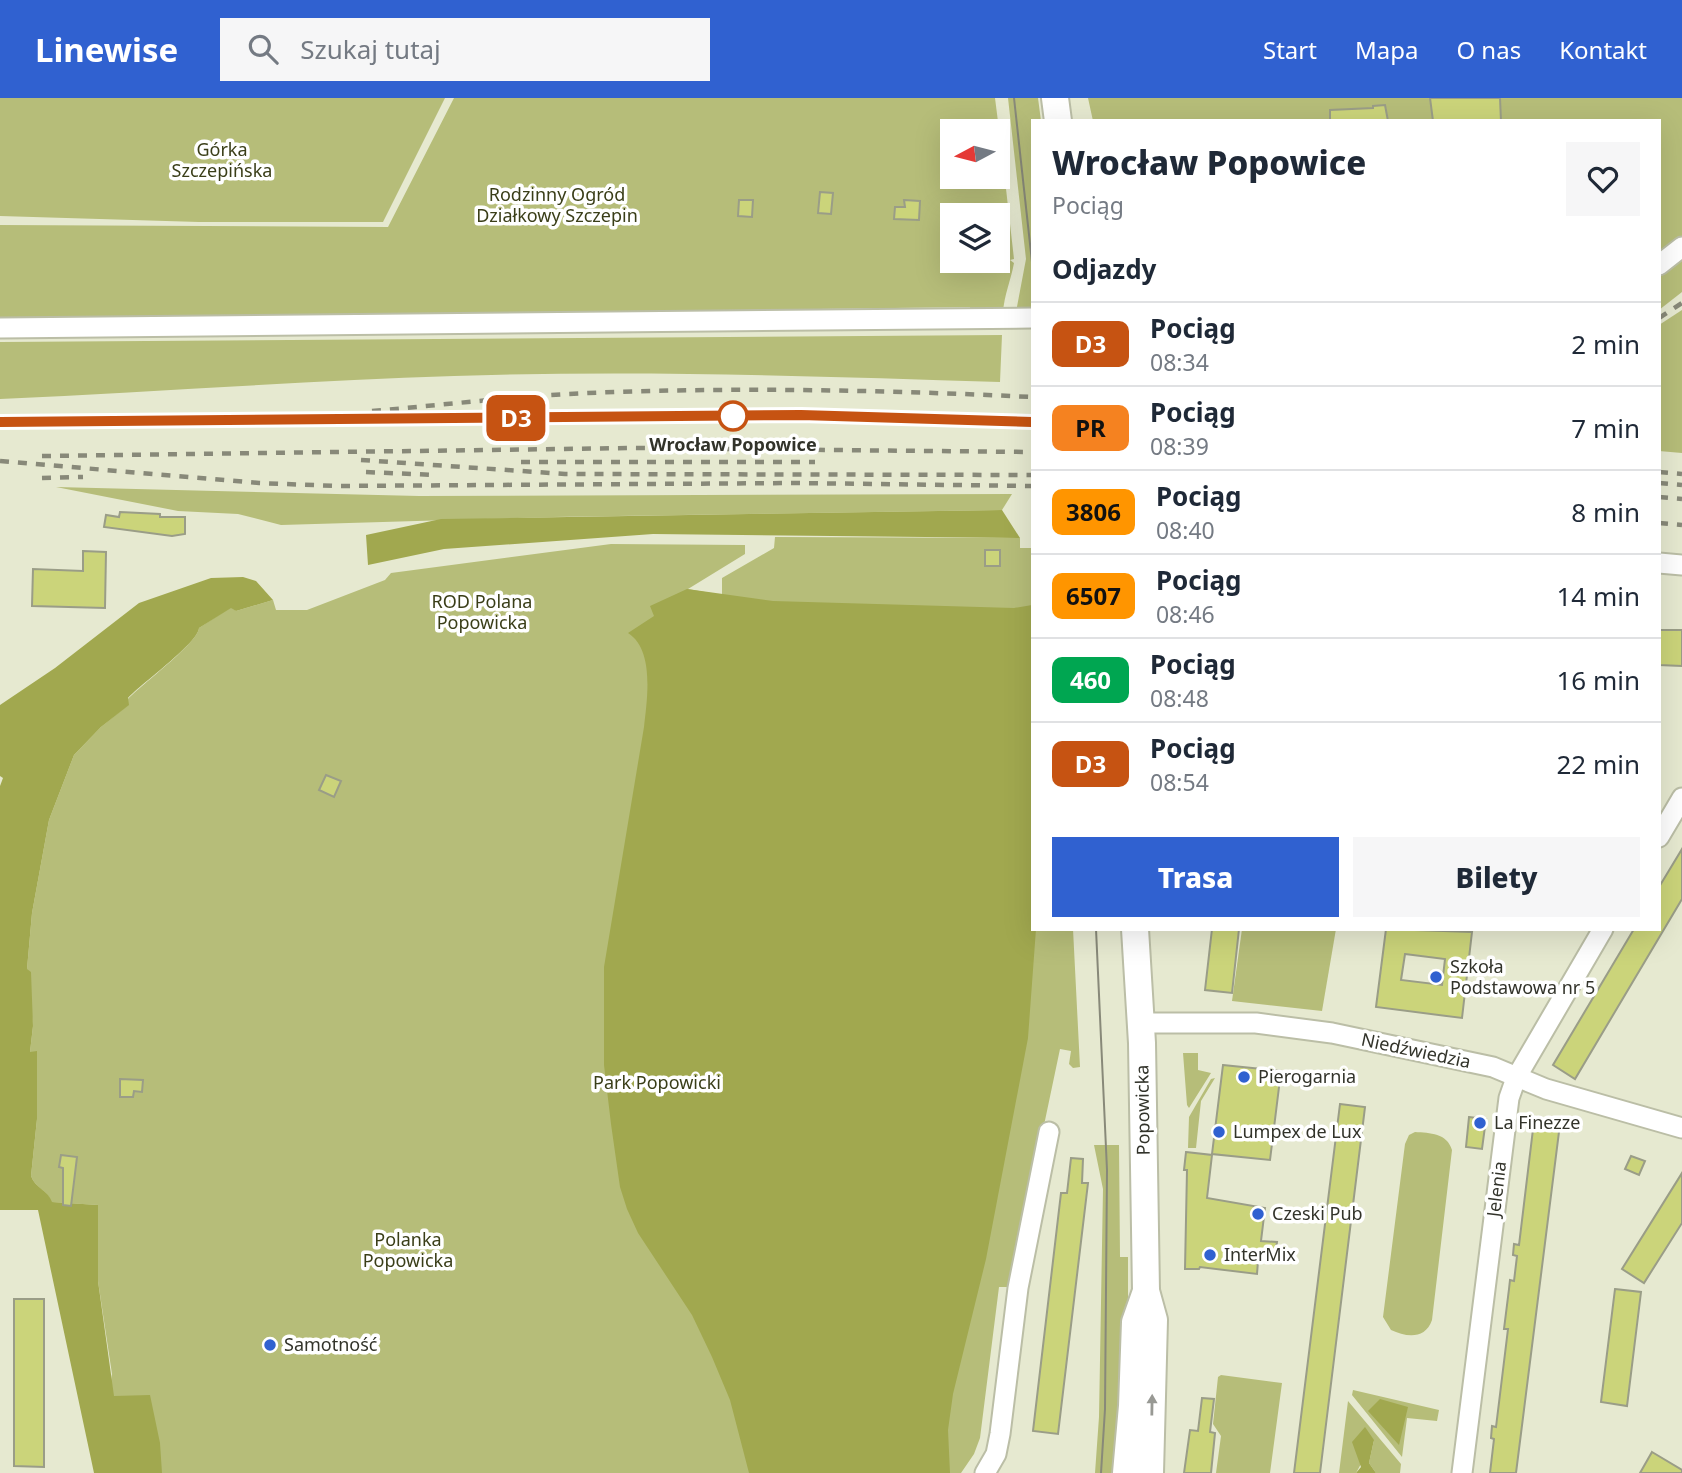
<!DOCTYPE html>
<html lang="pl">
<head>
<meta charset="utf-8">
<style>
  body { margin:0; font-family:"Noto Sans",sans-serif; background:#f6f6f7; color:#1f2937; height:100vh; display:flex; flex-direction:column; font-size:26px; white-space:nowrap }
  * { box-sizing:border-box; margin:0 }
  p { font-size:23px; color:#747a83 }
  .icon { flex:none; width:38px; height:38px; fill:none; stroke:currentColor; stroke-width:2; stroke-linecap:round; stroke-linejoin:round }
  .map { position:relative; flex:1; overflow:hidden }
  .sheet { position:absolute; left:1031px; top:21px; width:630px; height:812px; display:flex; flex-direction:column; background:#fff; border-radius:0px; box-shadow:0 7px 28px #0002 }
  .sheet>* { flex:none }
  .badge { padding:0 14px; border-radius:10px; font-size:24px; line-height:46px }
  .needle { width:46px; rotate:263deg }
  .buttons { position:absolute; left:940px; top:21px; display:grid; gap:14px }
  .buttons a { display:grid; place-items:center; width:70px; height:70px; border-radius:0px; background:#fff; box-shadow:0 7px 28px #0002; font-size:35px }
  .map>.badge { position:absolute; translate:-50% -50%; box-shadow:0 0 0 4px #fff }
  h2 { padding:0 21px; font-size:26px; line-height:63px }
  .round { display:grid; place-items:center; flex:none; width:74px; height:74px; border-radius:0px; background:#f6f6f7 }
  .summary { display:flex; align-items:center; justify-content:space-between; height:119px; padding:0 21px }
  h1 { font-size:33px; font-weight:800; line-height:52px }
  .primary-button { display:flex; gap:14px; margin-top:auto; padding:14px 21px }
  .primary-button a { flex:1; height:80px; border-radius:0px; background:#3061d0; color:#fff; font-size:28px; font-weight:800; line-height:80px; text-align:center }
  .primary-button a+a { background:#f6f6f7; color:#1f2937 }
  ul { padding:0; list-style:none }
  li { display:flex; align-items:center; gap:21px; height:84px; padding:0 21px; border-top:2px solid #e0e1e3 }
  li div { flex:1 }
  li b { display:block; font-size:26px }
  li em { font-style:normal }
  li .badge { min-width:77px; font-weight:700; text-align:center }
  header { display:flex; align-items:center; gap:42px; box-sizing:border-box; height:98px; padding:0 35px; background:#3061d0; color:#fff }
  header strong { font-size:33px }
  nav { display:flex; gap:38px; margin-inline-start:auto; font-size:24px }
  .search { width:490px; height:63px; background:#f6f6f7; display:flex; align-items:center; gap:18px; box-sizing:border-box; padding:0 24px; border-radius:0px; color:#747a83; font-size:26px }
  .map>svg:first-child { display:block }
  .green { fill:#b6bd79; fill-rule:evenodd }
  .forest { fill:#a1a84f }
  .building { fill:#cbd47a; stroke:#9a9d87; stroke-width:2; fill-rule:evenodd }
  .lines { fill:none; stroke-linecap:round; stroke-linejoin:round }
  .street-casing { stroke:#bbbea6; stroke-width:23 }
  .secondary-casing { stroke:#bbbea6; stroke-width:30 }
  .street { stroke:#fff; stroke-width:19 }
  .secondary { stroke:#fff; stroke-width:26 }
  .tram { stroke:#888979; stroke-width:2 }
  .rail { stroke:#888979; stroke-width:4.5; stroke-dasharray:9 9; stroke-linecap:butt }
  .oneway { fill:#989994 }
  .line-casing { stroke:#fff; stroke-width:16 }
  .line { stroke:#c65312; stroke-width:10 }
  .stop-dot { fill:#fff; stroke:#c65312; stroke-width:3.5 }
  .poi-dot { fill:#3061d0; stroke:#fff; stroke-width:2.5 }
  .labels { text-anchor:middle; stroke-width:7; stroke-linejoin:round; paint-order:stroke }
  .park-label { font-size:18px; fill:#3a3e18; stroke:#fff }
  .stop-label { font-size:18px; font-weight:bold; fill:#32332a; stroke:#fff }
  .poi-label { font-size:18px; fill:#32332a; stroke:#fff; text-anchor:start }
  .street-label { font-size:18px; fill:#32332a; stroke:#fff }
</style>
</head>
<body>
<header>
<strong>Linewise</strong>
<div class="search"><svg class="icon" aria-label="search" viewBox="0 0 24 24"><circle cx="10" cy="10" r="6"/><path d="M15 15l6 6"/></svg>Szukaj tutaj</div>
<nav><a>Start</a><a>Mapa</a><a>O nas</a><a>Kontakt</a></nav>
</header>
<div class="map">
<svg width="1682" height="1375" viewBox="0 0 1682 1375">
  <rect width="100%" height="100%" fill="#e6e9d0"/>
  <g class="green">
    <polygon points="0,0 445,0 383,124 199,124 0,118"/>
    <path d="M454,0H995L1005,79L999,80L1000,83L1005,82L1014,161L1010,162L1014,165C1011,182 1004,197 1003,215L971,216L970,209L0,222V127L388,129ZM952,33H998V79H952ZM952,117H998V163H952Z"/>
    <polygon points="1008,0 1038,0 1041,23 1032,23 1032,214 1016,214 1026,161"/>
    <polygon points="1088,0 1682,0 1682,141 1659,159 1659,23 1093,23"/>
    <polygon points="1682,157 1682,194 1659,212 1659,175"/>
    <polygon points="1682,212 1682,355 1659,353 1659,227"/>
    <path d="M1002,237L1000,284C818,278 636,272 454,278C303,283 152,294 0,301V244Z"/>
    <polygon points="56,389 419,398 1012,396 1002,412 553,419 281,427 238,416 178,413"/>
    <path d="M775,439L1020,440V450H1032V831H1073L1080,969L1073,970L1069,966L1071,953L1060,951L1010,1189H999L980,1340L974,1356L961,1375H98L112,1276L98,1183V1107L51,1104C48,1092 35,1090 31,1078L37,1021V954H30L33,928L27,871L32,815L49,722L74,657L101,629L128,607V601C142,586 198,545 199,530L231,509L236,513L273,502L276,512H307L385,482L391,475L611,446L745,447V456L688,491L722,497V480L774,450Z"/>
    <polygon points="1242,831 1336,831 1322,913 1232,903"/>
    <polygon points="1183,955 1198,955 1198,972 1211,975 1189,1010 1187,1007"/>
    <polygon points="1215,980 1201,1003 1196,1050 1188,1050 1189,1019 1211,981"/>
    <path d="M1415,1034C1430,1035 1447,1035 1452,1052L1432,1222C1425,1242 1406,1239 1391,1232L1383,1219L1405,1046L1409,1037Z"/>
    <polygon points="1094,1047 1119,1047 1120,1159 1128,1159 1128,1222 1118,1375 1095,1375 1099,1319 1103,1091"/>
    <polygon points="1221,1277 1282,1285 1270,1375 1216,1375 1221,1338 1213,1326 1218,1279"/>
    <polygon points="1353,1292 1439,1312 1437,1323 1407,1320 1402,1359 1352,1297"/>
    <polygon points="1348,1303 1401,1366 1400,1375 1376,1375 1369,1365 1374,1342 1356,1375 1339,1375"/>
  </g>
  <g class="forest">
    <polygon points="1002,412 1020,440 653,436 444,451 368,467 366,437 441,421"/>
    <path d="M243,479L256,483L273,502L236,513L231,510L199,530C198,545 142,585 128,600L129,607L101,629L74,657L49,722L32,815L27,871L31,874L33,928L30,954L37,953V1021L31,1078C35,1090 48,1092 52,1104L98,1107V1183L114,1298L150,1297L160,1345L162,1375H94L38,1112H0V688L3,680L0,678V607L55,570L139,505L211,480Z"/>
    <path d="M687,491L773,503L1014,510L1032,507V831H1036L1028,940L986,1161L953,1296L948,1332L950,1375H749L730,1302L712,1259L692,1217L638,1135L627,1111L620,1089L611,1026L604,967V869L644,629C647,602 655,552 628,535L654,518L650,508Z"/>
    <polygon points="1380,1301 1408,1309 1399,1347 1368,1313"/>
    <polygon points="1365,1329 1374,1342 1369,1365 1376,1375 1356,1375 1361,1369 1352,1344"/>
  </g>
  <g class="building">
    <polygon points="1430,0 1500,0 1501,23 1433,23"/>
    <polygon points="1385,7 1388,23 1330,23 1330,12 1373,10 1373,8"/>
    <polygon points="820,94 833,95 831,116 818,115"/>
    <polygon points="739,102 753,102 752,119 738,118"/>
    <polygon points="904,102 920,103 919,122 894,121 895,109 905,109"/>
    <polygon points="120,414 160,416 160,419 185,419 185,436 172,438 104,429 106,417 119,419"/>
    <rect x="985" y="452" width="15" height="16"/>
    <polygon points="83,453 106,454 105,510 32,508 33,471 83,473"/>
    <polygon points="1659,532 1682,532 1682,568 1659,567"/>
    <polygon points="326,677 341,683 334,699 319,692"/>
    <polygon points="1682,751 1682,801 1575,981 1553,967 1634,831 1659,831 1659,789"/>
    <polygon points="1212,831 1239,831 1232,895 1205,892"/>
    <path d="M1386,831L1472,834L1462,920L1376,909ZM1405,856L1445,861L1442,887L1401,882Z"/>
    <polygon points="1223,967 1281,973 1270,1062 1212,1056"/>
    <polygon points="120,981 143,982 142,994 134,993 133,999 120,999"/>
    <polygon points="1340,1006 1365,1009 1344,1180 1320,1375 1294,1375"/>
    <polygon points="1469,1019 1486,1021 1482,1051 1466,1049"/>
    <polygon points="1534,1023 1560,1026 1516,1375 1490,1375 1494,1341 1491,1340 1492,1328 1496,1329 1508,1231 1504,1231 1509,1191 1510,1182 1514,1183 1517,1158 1513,1157 1514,1146 1519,1147"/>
    <polygon points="1186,1054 1212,1057 1207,1100 1265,1110 1261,1143 1277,1144 1274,1165 1258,1163 1257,1176 1200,1169 1199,1171 1185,1171 1187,1072 1184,1072"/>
    <polygon points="61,1057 77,1059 71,1108 63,1107 63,1070 59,1069"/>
    <polygon points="1631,1058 1645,1063 1639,1077 1625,1071"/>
    <polygon points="1071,1060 1083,1061 1082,1085 1088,1085 1058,1336 1033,1333 1061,1095 1067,1095"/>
    <polygon points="1682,1075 1682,1125 1644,1185 1622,1171"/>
    <polygon points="1615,1191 1641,1194 1627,1308 1601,1304"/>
    <polygon points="14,1201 44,1201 44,1369 14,1368"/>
    <polygon points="1202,1300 1214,1301 1210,1334 1215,1335 1211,1375 1184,1375 1190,1332 1198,1333"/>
    <polygon points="1652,1354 1682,1372 1682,1375 1640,1375"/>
  </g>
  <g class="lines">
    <g class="street-casing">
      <g id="street">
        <polyline points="1659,167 1682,149"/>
        <polyline points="0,230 1032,220"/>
        <polyline points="1659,465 1682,467"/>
        <polyline points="1659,739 1682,700"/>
        <polyline points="1141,925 1256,925 1332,935 1493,969 1546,991 1682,1030"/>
        <polyline points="985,1375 996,1356 1000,1336 1018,1190 1049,1034"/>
        <polyline points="1462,1375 1509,1000 1516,980 1603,831"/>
      </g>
    </g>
    <g class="secondary-casing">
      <g id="secondary">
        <polyline points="1055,0 1058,23"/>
        <polyline points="1135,831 1142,945 1146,1193 1154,1222 1150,1375"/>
        <polyline points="1126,1375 1132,1308 1135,1224 1146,1193"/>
      </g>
    </g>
    <use href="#street" class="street"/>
    <use href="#secondary" class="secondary"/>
    <g class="tram">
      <polyline points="1014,0 1032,164"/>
      <polyline points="1096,831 1107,1072 1105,1311 1101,1375"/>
    </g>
    <g class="rail">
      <polyline points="1659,220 1682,205"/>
      <path d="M372,313C444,307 516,298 588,295C736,289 885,292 1032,299"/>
      <polyline points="0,324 801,317 1032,324"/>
      <polyline points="42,358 633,350 1032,354"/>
      <polyline points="361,362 565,376 1032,377"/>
      <polyline points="0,363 259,385 337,388 797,385 1032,388"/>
      <polyline points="521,364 815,364"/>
      <polyline points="366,374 435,377"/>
      <polyline points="1659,374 1682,376"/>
      <polyline points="42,380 83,379"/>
      <polyline points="1659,385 1682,387"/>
      <polyline points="1659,399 1682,401"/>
      <polyline points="1659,425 1682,427"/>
    </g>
  </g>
  <defs><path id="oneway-solid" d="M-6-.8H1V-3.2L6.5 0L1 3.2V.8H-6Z" transform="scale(1.75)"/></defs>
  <use class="oneway" href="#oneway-solid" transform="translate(1152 1307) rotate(-89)"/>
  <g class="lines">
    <g class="line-casing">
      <polyline id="line" points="0,324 801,317 1032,324"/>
    </g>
    <use href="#line" class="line"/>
  </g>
  <circle class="stop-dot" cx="733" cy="318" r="14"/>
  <g class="poi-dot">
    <circle cx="1436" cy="879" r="7"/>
    <circle cx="1244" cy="979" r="7"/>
    <circle cx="1480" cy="1025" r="7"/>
    <circle cx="1219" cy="1034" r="7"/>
    <circle cx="1258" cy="1116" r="7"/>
    <circle cx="1210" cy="1157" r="7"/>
    <circle cx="270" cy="1247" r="7"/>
  </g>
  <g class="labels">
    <g class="park-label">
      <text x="222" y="58">Górka<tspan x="222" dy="21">Szczepińska</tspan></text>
      <text x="557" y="103">Rodzinny Ogród<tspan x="557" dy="21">Działkowy Szczepin</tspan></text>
      <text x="482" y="510">ROD Polana<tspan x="482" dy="21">Popowicka</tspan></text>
      <text x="657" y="991">Park Popowicki</text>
      <text x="408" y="1148">Polanka<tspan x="408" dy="21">Popowicka</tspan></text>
    </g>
    <g class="stop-label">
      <text x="733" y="353">Wrocław Popowice</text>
    </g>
    <g class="poi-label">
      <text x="1450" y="875">Szkoła<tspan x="1450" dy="21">Podstawowa nr 5</tspan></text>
      <text x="1258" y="985">Pierogarnia</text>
      <text x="1494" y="1031">La Finezze</text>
      <text x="1233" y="1040">Lumpex de Lux</text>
      <text x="1272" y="1122">Czeski Pub</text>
      <text x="1224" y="1163">InterMix</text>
      <text x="284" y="1253">Samotność</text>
    </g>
    <g class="street-label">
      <text transform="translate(1416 953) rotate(12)" y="6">Niedźwiedzia</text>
      <text transform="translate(1143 1012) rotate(-91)" y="6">Popowicka</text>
      <text transform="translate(1497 1091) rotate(-83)" y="6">Jelenia</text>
    </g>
  </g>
</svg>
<div class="buttons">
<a><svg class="needle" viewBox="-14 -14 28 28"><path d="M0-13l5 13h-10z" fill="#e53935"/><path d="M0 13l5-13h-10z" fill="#747a83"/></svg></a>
<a><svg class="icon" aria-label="layers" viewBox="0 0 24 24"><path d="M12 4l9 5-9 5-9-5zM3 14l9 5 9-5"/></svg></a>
</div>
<b class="badge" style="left:516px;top:320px;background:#c65312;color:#fff">D3</b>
<section class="sheet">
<div class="summary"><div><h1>Wrocław Popowice</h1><p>Pociąg</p></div><a class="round"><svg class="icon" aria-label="heart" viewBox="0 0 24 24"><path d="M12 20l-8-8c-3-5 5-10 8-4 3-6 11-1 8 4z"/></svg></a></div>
<h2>Odjazdy</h2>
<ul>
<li><span class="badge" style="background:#c65312;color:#fff">D3</span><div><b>Pociąg</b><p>08:34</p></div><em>2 min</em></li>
<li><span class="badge" style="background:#f58220;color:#111">PR</span><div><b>Pociąg</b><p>08:39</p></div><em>7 min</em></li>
<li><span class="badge" style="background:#ff9500;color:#111">3806</span><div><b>Pociąg</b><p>08:40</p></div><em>8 min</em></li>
<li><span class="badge" style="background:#ff9500;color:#111">6507</span><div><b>Pociąg</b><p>08:46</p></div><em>14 min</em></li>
<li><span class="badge" style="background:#00a651;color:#fff">460</span><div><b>Pociąg</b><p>08:48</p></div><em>16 min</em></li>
<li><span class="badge" style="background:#c65312;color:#fff">D3</span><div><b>Pociąg</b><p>08:54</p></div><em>22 min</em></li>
</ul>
<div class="primary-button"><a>Trasa</a><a>Bilety</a></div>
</section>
</div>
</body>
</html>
